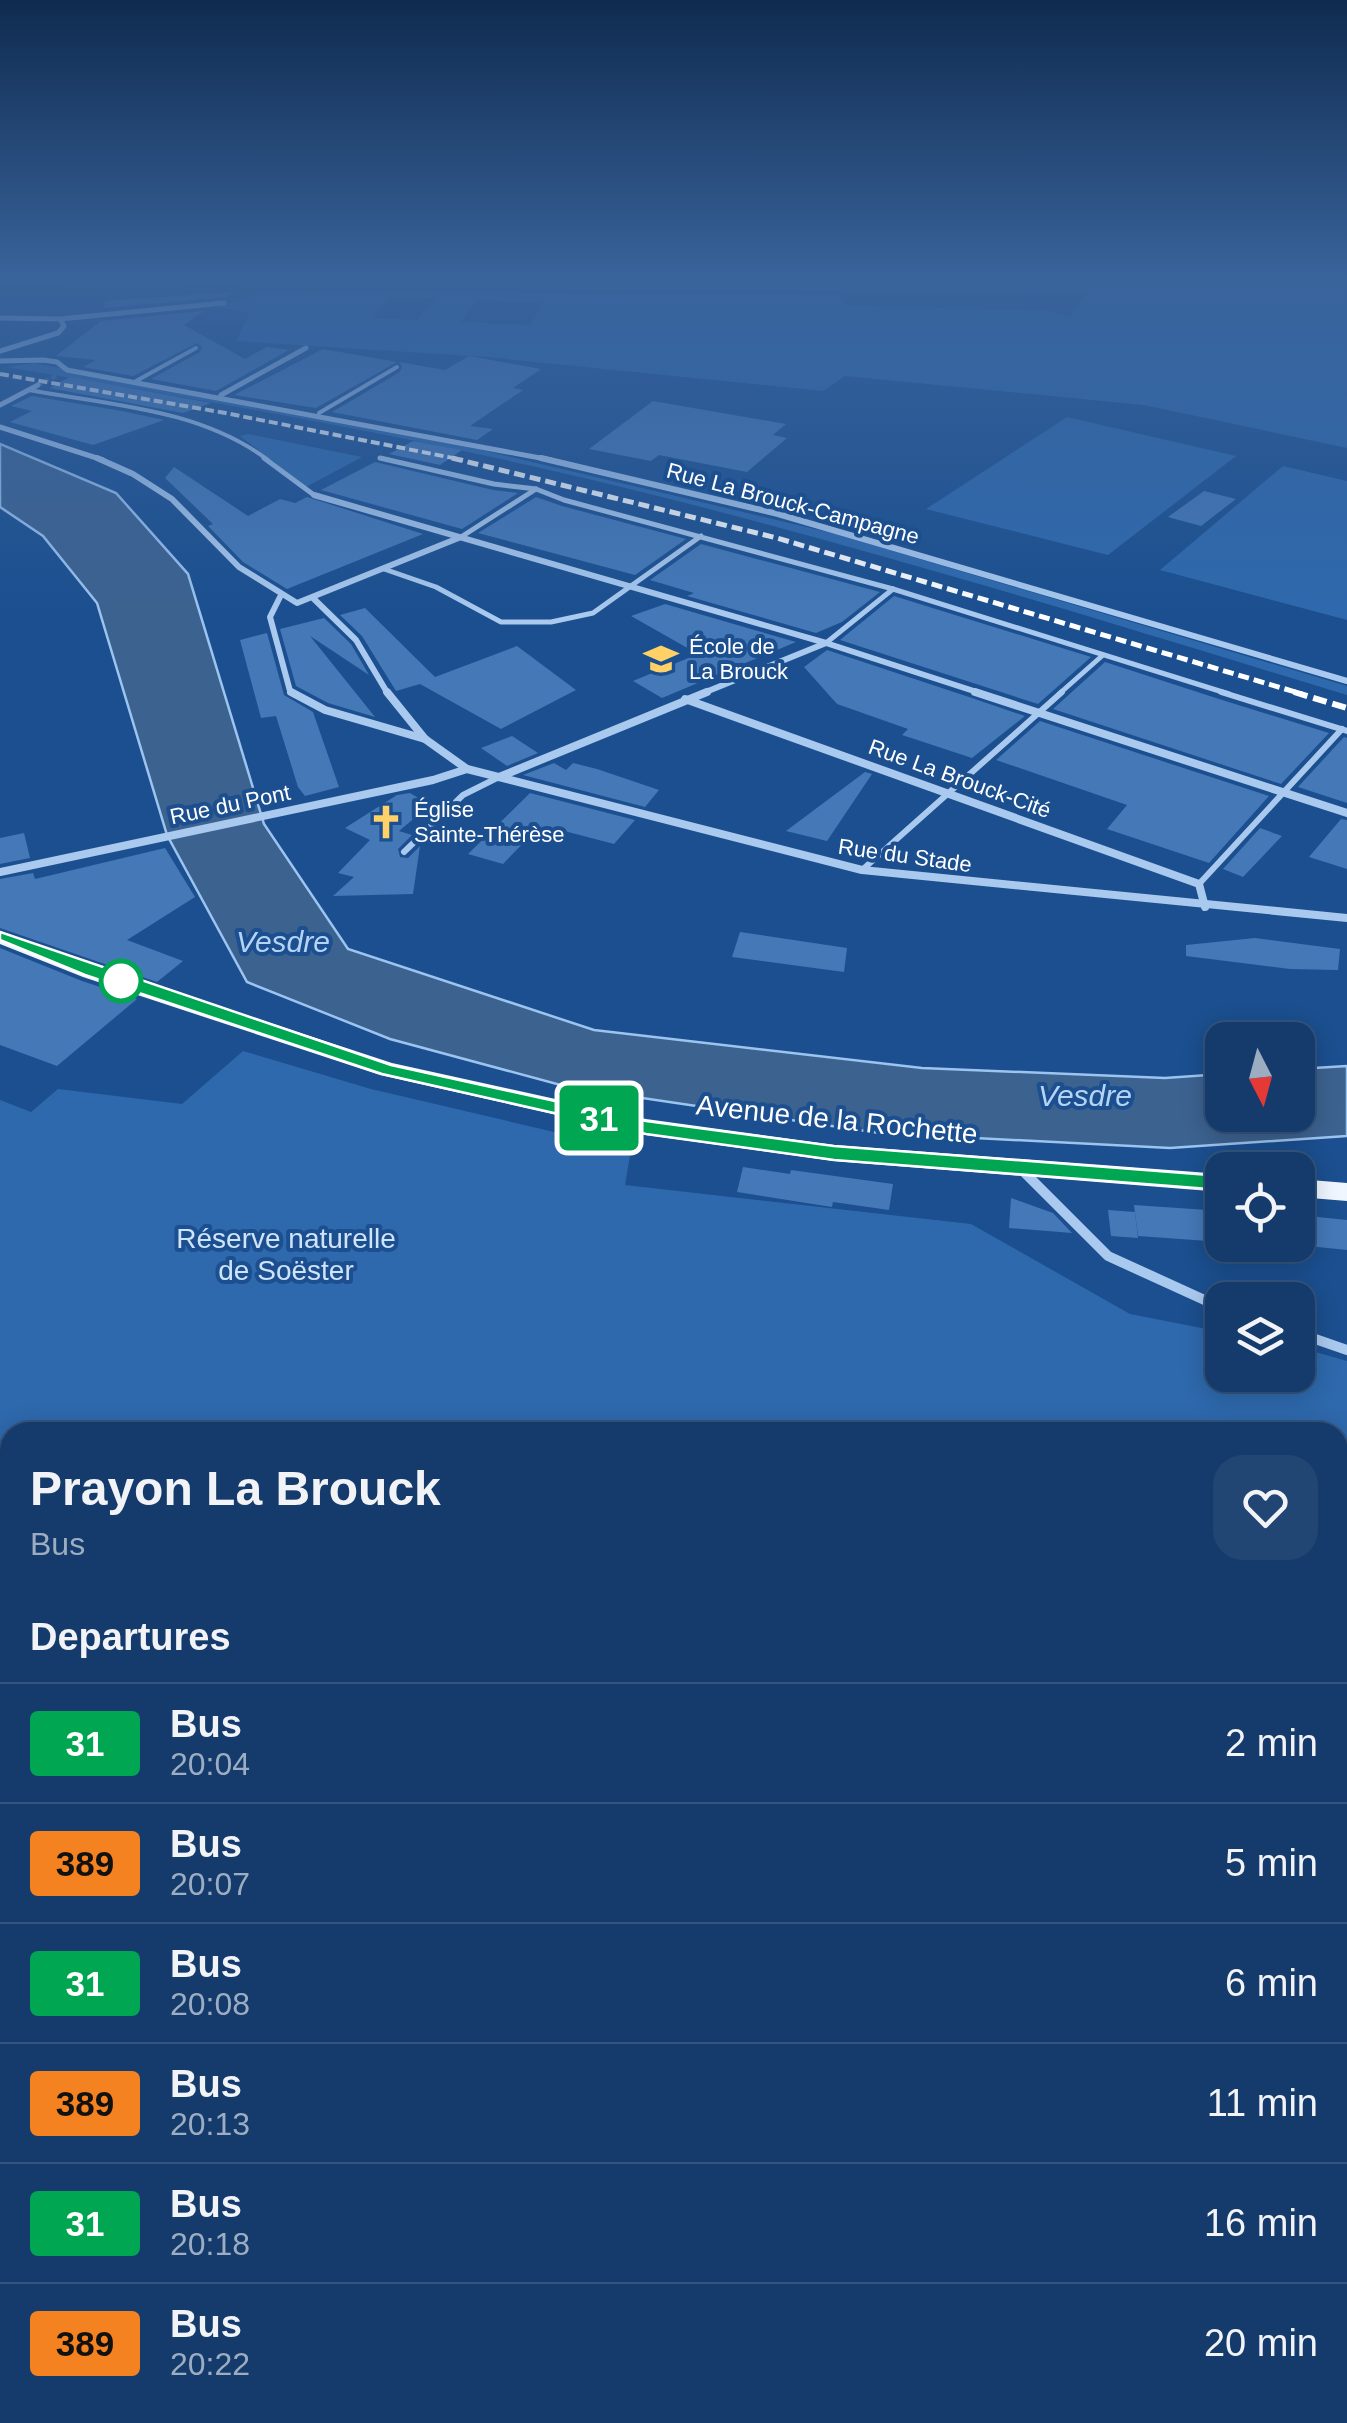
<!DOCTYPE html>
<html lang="en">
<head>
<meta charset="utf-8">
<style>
  body { margin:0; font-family:Helvetica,sans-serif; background:#214673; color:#f1f3f6; height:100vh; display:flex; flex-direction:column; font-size:38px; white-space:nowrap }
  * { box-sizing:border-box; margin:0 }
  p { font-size:32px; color:#9dadc1 }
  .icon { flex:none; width:55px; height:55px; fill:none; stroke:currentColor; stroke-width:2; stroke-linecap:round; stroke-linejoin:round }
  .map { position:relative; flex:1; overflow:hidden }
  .panel { position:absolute; left:0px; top:1422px; width:1348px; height:1002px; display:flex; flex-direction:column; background:#143b6b; border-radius:30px 30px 0 0; box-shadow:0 5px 25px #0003,0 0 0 2px #33557e }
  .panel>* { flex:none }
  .badge { padding:0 20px; border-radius:8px; font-size:35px; line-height:65px }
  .needle { width:65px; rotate:174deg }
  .controls { position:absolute; left:1205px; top:1022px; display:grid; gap:20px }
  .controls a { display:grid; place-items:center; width:110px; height:110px; border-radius:20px; background:#143b6b; box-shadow:0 5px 25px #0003,0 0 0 2px #33557e; font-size:50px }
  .map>.badge { position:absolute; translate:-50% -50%; box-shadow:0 0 0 5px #fff }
  h2 { padding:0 30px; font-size:38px; line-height:90px }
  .round { display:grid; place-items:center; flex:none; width:105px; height:105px; border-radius:30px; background:#214673 }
  .summary { display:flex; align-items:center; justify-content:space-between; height:170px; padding:0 30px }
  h1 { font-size:48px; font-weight:600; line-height:75px }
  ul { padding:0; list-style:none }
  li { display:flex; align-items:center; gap:30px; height:120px; padding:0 30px; border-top:2px solid #33557e }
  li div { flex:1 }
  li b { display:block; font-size:38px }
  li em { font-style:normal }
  li .badge { min-width:110px; font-weight:700; text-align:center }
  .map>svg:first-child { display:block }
  .green { fill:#2e69ad; fill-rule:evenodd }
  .water { fill:#3c6290; stroke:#9cc4f0; stroke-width:2.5 }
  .building { fill:#4478b7 }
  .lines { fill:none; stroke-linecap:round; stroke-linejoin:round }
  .minor-tunnel { stroke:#3d69a0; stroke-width:5; stroke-dasharray:5 2.5; stroke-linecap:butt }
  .service-far2 { stroke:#a9c9ee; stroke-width:4 }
  .service-far1 { stroke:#a9c9ee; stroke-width:5 }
  .service { stroke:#a9c9ee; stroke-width:6 }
  .minor-far3 { stroke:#a9c9ee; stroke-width:5 }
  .minor-far2 { stroke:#a9c9ee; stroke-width:6 }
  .minor-far1 { stroke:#a9c9ee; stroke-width:8 }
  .minor { stroke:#a9c9ee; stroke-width:10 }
  .primary { fill:#f0f6ff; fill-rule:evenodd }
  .rail-far2 { stroke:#fff; stroke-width:4; stroke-dasharray:9 4; stroke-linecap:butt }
  .rail-far1 { stroke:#fff; stroke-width:5; stroke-dasharray:11 5; stroke-linecap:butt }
  .rail { stroke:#fff; stroke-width:6; stroke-dasharray:14 6; stroke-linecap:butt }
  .line { fill:#00a651; stroke:#fff; stroke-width:2.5 }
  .stop-dot { fill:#fff; stroke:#00a651; stroke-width:5 }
  .labels { text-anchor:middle; stroke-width:8; stroke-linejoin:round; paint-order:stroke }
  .far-street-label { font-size:22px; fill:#fff; stroke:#1b4f8f }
  .far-poi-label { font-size:22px; fill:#fff; stroke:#1b4f8f; text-anchor:start }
  .street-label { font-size:28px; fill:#fff; stroke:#1b4f8f }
  .park-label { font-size:28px; fill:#cfe3fa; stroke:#1b4f8f }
  .water-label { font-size:30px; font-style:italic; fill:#b5d3f5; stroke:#1b4f8f }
</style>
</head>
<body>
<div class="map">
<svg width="1347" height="2423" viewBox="0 0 1347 2423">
  <rect width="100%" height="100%" fill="#1b4f8f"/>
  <g class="green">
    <path d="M0,274H1347V448L1144,405L845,376L823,391L487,357L236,341L250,313L217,307L269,291L839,295L845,306L1043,310L1071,317L1087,293L274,287L142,280L0,284ZM389,296L435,298V299L417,320L373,318ZM476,300L541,303V304L531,325L461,322Z"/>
    <path d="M34,363L461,445L836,534L1347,686V695C1094,618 842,539 584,478C393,433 200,399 6,367Z"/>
    <polygon points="1067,417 1236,456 1108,555 926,509"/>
    <polygon points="248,434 362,457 306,487 240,436"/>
    <polygon points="1283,466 1347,481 1347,620 1160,570"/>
    <path d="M243,1051L371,1089L631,1150L625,1185L971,1224L1130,1314L1222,1332V1375H1298V1347L1347,1361V2423H0V1100L31,1112L58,1089L182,1104ZM1338,1432V2415H10V1432Z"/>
  </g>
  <polygon class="water" points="0,444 116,493 188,574 264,824 348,949 594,1030 922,1068 1165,1078 1222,1074 1222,1115 1298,1115 1298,1069 1347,1066 1347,1136 1170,1148 879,1133 568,1087 390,1039 247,982 167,835 97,603 43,536 0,507"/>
  <g class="building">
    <polygon points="233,292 226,297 104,308 105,301"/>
    <polygon points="204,311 184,325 245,359 267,347 289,350 216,391 151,379 200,352 202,347 197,343 133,376 83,367 96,360 56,356 101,321"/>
    <polygon points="323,349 397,362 316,408 234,395"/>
    <polygon points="469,356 541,369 513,388 523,390 470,426 493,429 477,440 332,412 400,372 402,366 399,362 445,370"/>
    <polygon points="70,377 211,403 183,413 49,388"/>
    <polygon points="32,396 122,411 164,420 93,445 10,422 32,411 11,406"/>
    <polygon points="653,401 786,424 773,435 787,438 747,472 659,455 651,461 589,449"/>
    <polygon points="413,441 462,450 440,465 389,454"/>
    <polygon points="375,462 493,490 518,493 462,529 321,490"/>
    <polygon points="174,467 248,516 280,499 295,503 307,497 423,534 287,589 243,562 208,526 213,524 165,478"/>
    <polygon points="1204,491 1236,499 1201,526 1168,517"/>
    <polygon points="536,497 562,506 686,539 635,575 478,533"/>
    <polygon points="701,544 880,592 842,622 816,633 687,596 694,593 650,580"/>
    <polygon points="894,596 1091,657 1038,704 840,640"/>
    <polygon points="665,604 796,642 662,698 633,681 698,654 631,616"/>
    <polygon points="365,608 435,677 517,646 576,690 501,729 420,684 396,691 362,636 340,615"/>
    <polygon points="324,618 351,644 369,675 310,636 375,717 328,703 296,686 280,629"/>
    <polygon points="267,633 284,695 313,712 339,787 305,796 298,787 276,716 261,718 240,640"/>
    <polygon points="827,650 969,697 1025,716 972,758 902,735 908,729 837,704 804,667"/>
    <polygon points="1105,662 1219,699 1329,733 1281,784 1053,709"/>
    <polygon points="1040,721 1269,796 1209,863 1107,829 1127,805 996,760"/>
    <polygon points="512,736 538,753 507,766 481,748"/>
    <polygon points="1344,737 1347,738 1347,803 1298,787"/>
    <polygon points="554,763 566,770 573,763 597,769 659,790 645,807 523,775"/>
    <polygon points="865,772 872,774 827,841 786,831"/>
    <polygon points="410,793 430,805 399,831 412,835 398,849 400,857 408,858 420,846 413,894 333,896 354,877 338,873 370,840 345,828 397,795"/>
    <polygon points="530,793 635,820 614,844 549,827 543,833 535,831 503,864 468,854"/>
    <polygon points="1341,819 1347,820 1347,869 1309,857"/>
    <polygon points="1260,828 1282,836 1243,877 1223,869"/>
    <polygon points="24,833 30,858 0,864 0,838"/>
    <polygon points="165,848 195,897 127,940 183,961 157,982 0,928 0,879 33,873 35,879"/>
    <polygon points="740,932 847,948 844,972 732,957"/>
    <polygon points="1255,938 1340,949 1338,970 1290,969 1186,956 1186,945"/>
    <polygon points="0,948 82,981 137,999 57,1066 0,1045"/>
    <polygon points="743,1167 790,1174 791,1170 893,1184 889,1210 833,1202 832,1207 737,1192"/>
    <polygon points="1011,1198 1053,1213 1072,1233 1009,1228"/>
    <polygon points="1134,1205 1222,1211 1222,1242 1138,1236"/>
    <polygon points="1108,1210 1135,1212 1138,1238 1111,1236"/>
    <polygon points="1298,1215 1347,1220 1347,1250 1298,1245"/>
  </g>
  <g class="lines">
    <polyline class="minor-tunnel" points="38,385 58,375"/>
    <g class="service-far2">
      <polyline points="136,381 196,348"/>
      <path d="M29,390C111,405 200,409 268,460"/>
      <polyline points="319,413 397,367"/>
      <polyline points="380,458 390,460"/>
    </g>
    <g class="service-far1">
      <polyline points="264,458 314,495"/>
      <polyline points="380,458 494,484 536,489 564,500 893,589 1229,694"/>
      <polyline points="461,537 536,489"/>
      <polyline points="384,569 436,587 501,622 551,622 593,613 701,536"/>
      <polyline points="826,643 893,589"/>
      <polyline points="1059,694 1103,655"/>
    </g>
    <g class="service">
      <polyline points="1221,692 1347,731"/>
      <polyline points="404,852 463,795 497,778"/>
      <polyline points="862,870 1062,692"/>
      <polyline points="1199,884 1342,729"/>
    </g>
    <g class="minor-far3">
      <polyline points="0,318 60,319 224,303"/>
      <polyline points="0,351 58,333 64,326 60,319"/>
      <polyline points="0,361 43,360 57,362 67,370 551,460"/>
      <polyline points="221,395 306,348"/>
      <polyline points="0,405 38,385"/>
      <polyline points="0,427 103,460"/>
    </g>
    <g class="minor-far2">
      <polyline points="97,458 133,474 172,499 239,567 297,603 461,537"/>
      <polyline points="541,458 778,514 1347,681"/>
      <polyline points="314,495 826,643 983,694"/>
      <polyline points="280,597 270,617 290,691 296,694"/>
      <polyline points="314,599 356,640 388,694"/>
      <polyline points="701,694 826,643"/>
    </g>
    <g class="minor-far1">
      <polyline points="291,692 325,710 425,739"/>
      <polyline points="387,692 425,739 467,769 862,870 1347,918"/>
      <polyline points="975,692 1347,813"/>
      <polyline points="685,699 1199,884 1205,907"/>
      <polyline points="499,777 707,692"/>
      <polyline points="0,872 433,780 467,769"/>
    </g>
    <g class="minor">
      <polyline points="1020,1168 1108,1256 1222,1308"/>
      <polyline points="1298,1333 1347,1350"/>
    </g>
    <g class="primary">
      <polygon points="0,931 99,967 392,1063 646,1119 834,1145 1222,1174 1222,1192 834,1161 646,1135 380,1075 83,977 0,944"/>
      <polygon points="1298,1179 1347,1183 1347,1201 1298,1197"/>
    </g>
    <polyline class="rail-far2" points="0,374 220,412 463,460"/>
    <polyline class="rail-far1" points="452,458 777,538 1302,694"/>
    <polyline class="rail" points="1294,692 1347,708"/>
  </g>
  <linearGradient id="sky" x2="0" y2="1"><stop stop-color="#0f2b4f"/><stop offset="0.45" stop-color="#39639b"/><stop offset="1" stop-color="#39639b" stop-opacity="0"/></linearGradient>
  <rect width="1347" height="613" fill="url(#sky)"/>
  <polygon class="line" points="0,932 391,1065 646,1121 834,1146 1222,1176 1232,1183 1222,1190 834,1160 646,1134 382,1074 85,975 0,940"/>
  <defs>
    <g id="school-bare" transform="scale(2.7)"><path d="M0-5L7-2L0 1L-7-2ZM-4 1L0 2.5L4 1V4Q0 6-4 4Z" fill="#ffd166" stroke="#1b4f8f" stroke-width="2.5" paint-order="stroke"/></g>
    <g id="church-bare" transform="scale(2.7)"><path d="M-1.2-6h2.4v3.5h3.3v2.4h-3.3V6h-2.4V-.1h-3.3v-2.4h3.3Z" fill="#ffd166" stroke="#1b4f8f" stroke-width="2.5" paint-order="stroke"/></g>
  </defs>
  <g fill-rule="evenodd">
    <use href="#school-bare" x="661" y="659"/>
    <use href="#church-bare" x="386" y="822"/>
  </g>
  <circle class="stop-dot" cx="121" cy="981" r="20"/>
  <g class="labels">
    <g class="far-street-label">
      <text transform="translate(793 503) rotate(15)" y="8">Rue La Brouck-Campagne</text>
      <text transform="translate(960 778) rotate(20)" y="8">Rue La Brouck-Cité</text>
      <text transform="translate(230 804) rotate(-12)" y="8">Rue du Pont</text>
      <text transform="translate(905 855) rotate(8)" y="8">Rue du Stade</text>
    </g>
    <g class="far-poi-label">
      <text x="689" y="654">École de<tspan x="689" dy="25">La Brouck</tspan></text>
      <text x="414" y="817">Église<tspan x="414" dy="25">Sainte-Thérèse</tspan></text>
    </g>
    <g class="street-label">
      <text transform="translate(837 1119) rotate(6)" y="10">Avenue de la Rochette</text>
    </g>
    <g class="park-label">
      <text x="286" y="1248">Réserve naturelle<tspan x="286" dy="32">de Soëster</tspan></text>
    </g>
    <g class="water-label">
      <text x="283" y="952">Vesdre</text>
      <text x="1085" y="1106">Vesdre</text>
    </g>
  </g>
</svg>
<div class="controls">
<a><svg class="needle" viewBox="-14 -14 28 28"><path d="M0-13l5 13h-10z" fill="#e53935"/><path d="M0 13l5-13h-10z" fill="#9dadc1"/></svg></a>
<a><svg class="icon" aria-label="locate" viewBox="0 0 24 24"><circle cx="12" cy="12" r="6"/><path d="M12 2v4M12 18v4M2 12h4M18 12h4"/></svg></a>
<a><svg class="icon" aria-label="layers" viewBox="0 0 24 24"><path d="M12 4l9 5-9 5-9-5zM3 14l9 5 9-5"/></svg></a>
</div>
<b class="badge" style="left:599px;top:1118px;background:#00a651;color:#fff">31</b>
<section class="panel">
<div class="summary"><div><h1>Prayon La Brouck</h1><p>Bus</p></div><a class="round"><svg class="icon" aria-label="heart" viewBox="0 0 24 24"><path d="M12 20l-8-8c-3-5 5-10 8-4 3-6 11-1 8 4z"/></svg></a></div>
<h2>Departures</h2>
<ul>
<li><span class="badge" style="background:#00a651;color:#fff">31</span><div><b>Bus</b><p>20:04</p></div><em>2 min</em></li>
<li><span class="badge" style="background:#f58220;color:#111">389</span><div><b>Bus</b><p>20:07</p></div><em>5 min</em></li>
<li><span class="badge" style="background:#00a651;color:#fff">31</span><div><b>Bus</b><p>20:08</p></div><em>6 min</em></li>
<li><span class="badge" style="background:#f58220;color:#111">389</span><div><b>Bus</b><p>20:13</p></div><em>11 min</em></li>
<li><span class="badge" style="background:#00a651;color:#fff">31</span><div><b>Bus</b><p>20:18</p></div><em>16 min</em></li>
<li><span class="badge" style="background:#f58220;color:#111">389</span><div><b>Bus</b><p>20:22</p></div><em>20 min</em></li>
</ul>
</section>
</div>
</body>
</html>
